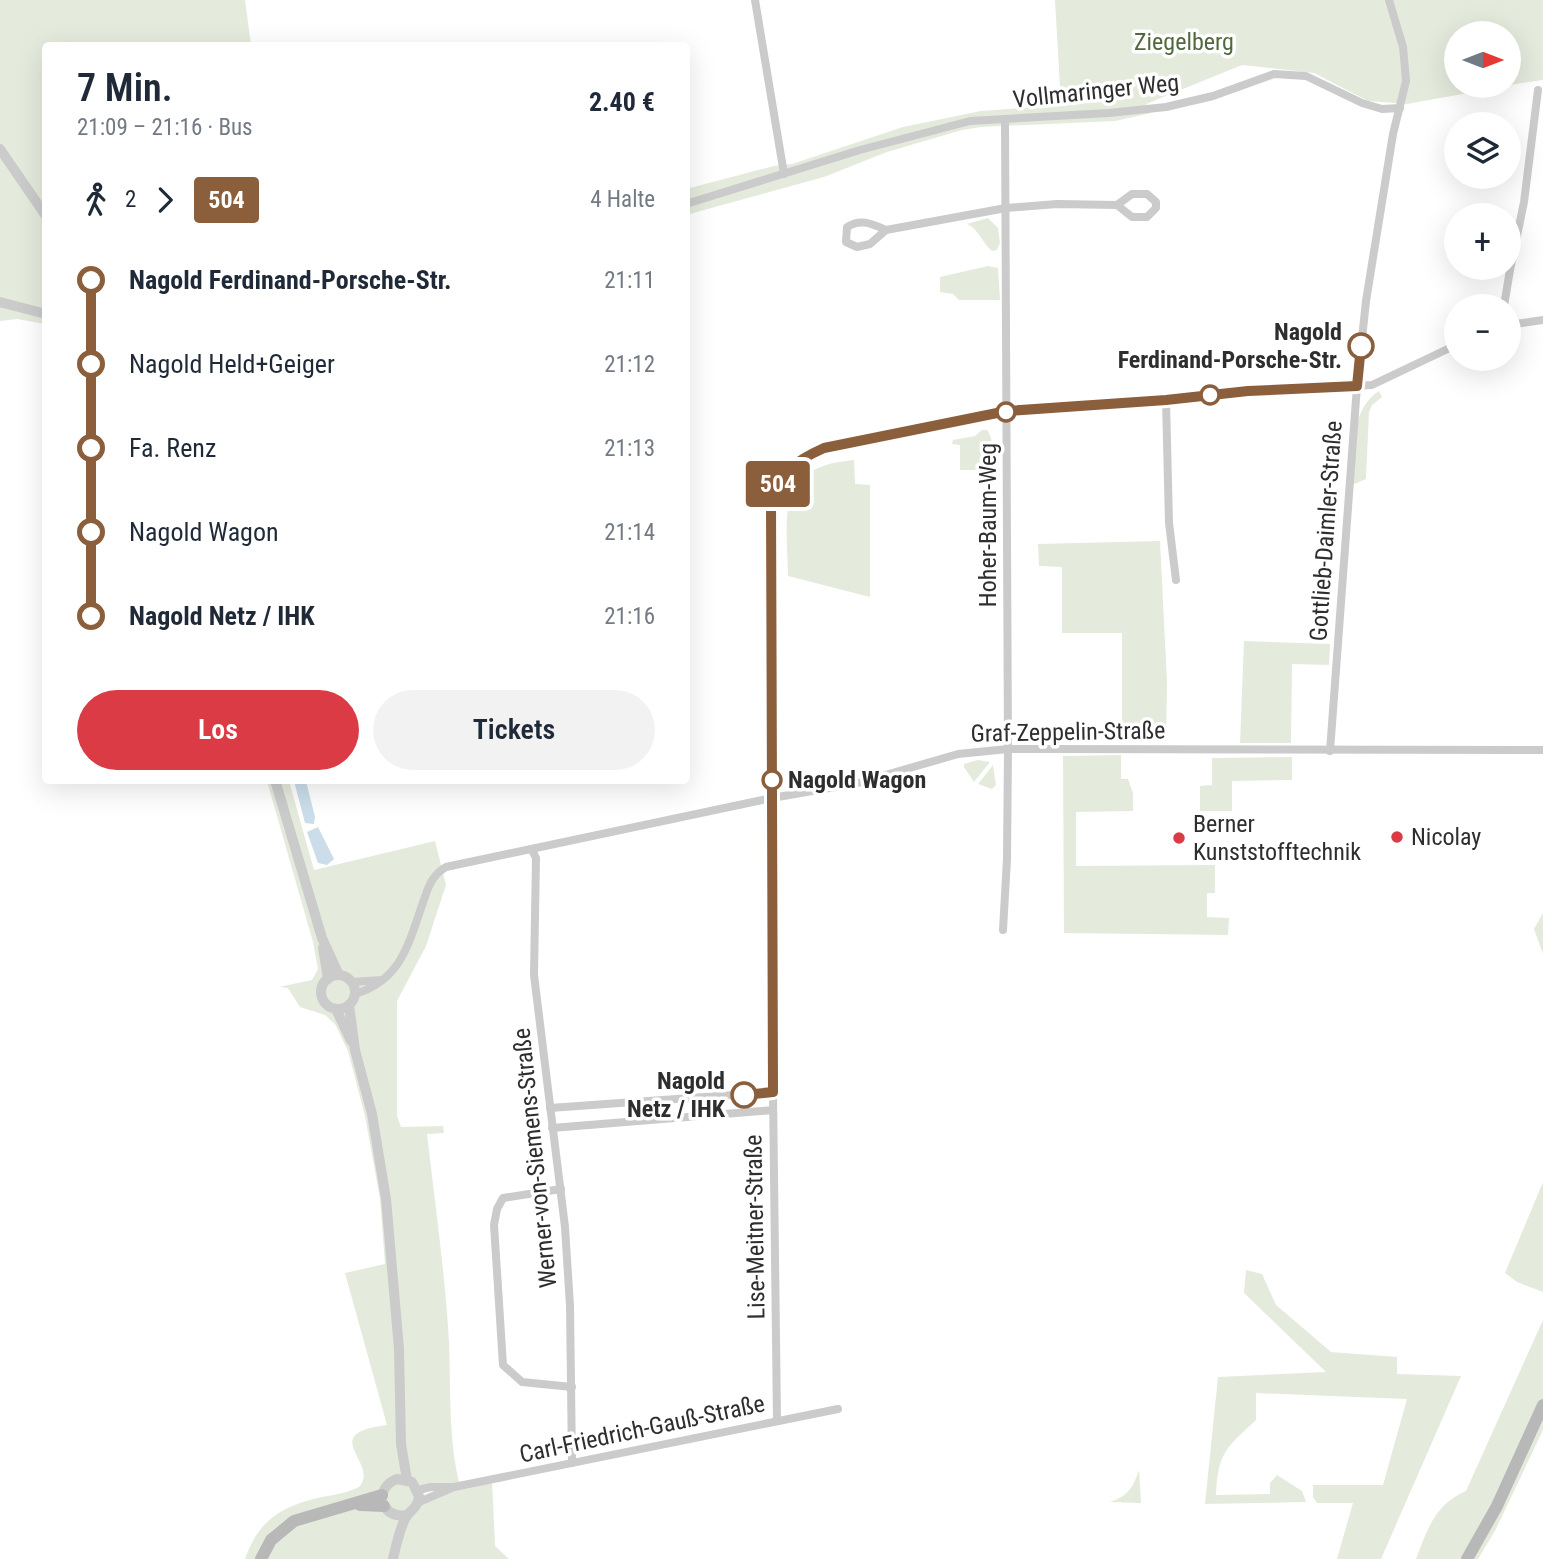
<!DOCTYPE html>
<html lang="de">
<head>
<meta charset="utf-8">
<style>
  body { margin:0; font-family:"Roboto Condensed",sans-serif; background:#f2f2f3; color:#1f2937; height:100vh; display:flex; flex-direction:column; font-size:26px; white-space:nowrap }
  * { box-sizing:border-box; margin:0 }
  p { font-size:23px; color:#747a83 }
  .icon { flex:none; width:38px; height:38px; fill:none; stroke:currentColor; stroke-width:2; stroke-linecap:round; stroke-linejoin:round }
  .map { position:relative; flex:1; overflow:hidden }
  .details { position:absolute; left:42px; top:42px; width:648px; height:742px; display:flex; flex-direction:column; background:#fff; border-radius:7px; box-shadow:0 7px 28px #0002 }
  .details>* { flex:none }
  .badge { padding:0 14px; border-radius:5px; font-size:24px; line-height:46px }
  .needle { width:46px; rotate:90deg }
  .controls { position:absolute; left:1444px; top:21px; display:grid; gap:14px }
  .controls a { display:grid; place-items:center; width:77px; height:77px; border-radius:50%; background:#fff; box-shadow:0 7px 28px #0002; font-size:35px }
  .map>.badge { position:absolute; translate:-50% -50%; box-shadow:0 0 0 4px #fff }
  .legs { display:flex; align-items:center; gap:10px; height:77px; padding:0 35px; font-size:23px }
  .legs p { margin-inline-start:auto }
  .headline { display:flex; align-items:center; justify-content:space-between; height:119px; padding:0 35px }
  h1 { font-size:38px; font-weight:600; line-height:52px }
  .primary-button { display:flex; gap:14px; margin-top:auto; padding:14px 35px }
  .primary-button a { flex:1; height:80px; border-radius:42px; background:#da3b44; color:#fff; font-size:28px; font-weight:600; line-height:80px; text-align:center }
  .primary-button a+a { background:#f2f2f3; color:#1f2937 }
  ul { padding:0 35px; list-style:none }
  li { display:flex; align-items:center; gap:24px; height:84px; font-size:26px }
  li i { display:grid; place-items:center; width:10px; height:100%; margin:0 9px; background:currentColor }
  li i::after { content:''; width:18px; height:18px; margin:-9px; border:5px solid; border-radius:50%; background:#fff }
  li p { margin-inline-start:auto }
  li:first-child i { background:linear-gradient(#0000 50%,currentColor 0) }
  li:last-child i { background:linear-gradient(currentColor 50%,#0000 0) }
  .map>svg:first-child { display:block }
  .green { fill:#e4ebdd; fill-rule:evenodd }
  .water { fill:#cadde9 }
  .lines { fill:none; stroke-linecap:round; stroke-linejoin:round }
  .minor { stroke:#cbcbcb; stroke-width:8 }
  .tertiary { stroke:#cbcbcb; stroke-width:10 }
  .secondary { stroke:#b8b8b8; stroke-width:12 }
  .line-1-casing { stroke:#fff; stroke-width:16 }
  .line-1 { stroke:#8b5e3c; stroke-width:10 }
  .stop-1-dot { fill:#fff; stroke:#8b5e3c; stroke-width:3.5 }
  .poi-dot { fill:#da3b44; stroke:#fff; stroke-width:2.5 }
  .labels { text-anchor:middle; stroke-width:7; stroke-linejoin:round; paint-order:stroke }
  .park-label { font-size:24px; fill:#51673e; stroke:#fff }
  .street-label { font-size:24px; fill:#2e2e2e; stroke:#fff }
  .stop-label { font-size:24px; font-weight:bold; fill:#2e2e2e; stroke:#fff; text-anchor:end }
  .poi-label { font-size:24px; fill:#2e2e2e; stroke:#fff; text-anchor:start }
</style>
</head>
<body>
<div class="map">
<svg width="1543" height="1559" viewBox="0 0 1543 1559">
  <rect width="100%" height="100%" fill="#fff"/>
  <g class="green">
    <polygon points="0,0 245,0 251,45 46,46 45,324 17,319 0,321"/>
    <polygon points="1055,0 1543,0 1543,80 1509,85 1508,33 1456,33 1456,86 1507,86 1407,104 1368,101 1314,73 1242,65 1146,104 1151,113 1115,121 981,127 962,130 887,152 824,177 686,215 686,189 774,166 792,164 903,127 981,111 1061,105"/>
    <path d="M988,218L998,228L1000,243L997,250L992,251C982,243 979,229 967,224Z"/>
    <polygon points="988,266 998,268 1000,300 959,300 953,294 940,292 940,277"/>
    <path d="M1379,391L1382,397L1372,405L1369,412L1366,479L1352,485C1355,453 1349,410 1379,391Z"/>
    <path d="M982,430H987C997,445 990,458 989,475H983V470H960V445L952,444L953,440L975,436Z"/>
    <path d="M854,460L855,484L870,485V597L788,576C787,514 774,467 854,460Z"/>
    <polygon points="1160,541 1167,683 1166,741 1139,737 1122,724 1122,633 1062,633 1062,567 1039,566 1038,544"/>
    <polygon points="1244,641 1330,644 1329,665 1292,664 1291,743 1240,743"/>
    <polygon points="1121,755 1121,779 1128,779 1133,793 1133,811 1076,812 1076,866 1215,865 1215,893 1207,893 1207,917 1229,918 1228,935 1064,933 1063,756"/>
    <polygon points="1292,757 1292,780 1232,781 1232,811 1200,811 1200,786 1212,785 1212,758"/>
    <polygon points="978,760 990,762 974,782 964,767 964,764"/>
    <polygon points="993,765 996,785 992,789 978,784"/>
    <path d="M267,781H289L314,870L435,841L446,885L426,946L397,1001V1116L401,1127L443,1126L444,1133L427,1134C435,1203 445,1273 449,1342C451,1390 448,1439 460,1486L492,1480L495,1546L509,1559H245C259,1519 282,1506 322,1497C334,1495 347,1493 359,1487C381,1463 315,1434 387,1425L345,1273L385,1264L380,1199L365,1116L348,1051L335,1024L325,1015L300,1007L288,988L279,987L312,980L318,969L313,942ZM451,1488L419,1501L418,1490Z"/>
    <polygon points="1543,913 1543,954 1534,929"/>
    <polygon points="1543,1182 1543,1292 1517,1282 1505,1273"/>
    <path d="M1246,1270L1262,1274L1276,1305L1331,1352L1397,1357V1374L1461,1376L1381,1559H1337L1353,1503H1317L1313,1497V1485H1383L1407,1399L1256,1393V1420C1226,1448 1218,1452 1216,1495L1270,1494V1483L1277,1475L1302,1491L1306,1502L1205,1504L1218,1377L1326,1372L1244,1293Z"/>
    <path d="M1543,1320V1430L1496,1529L1478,1559H1416C1427,1530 1435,1504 1466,1491Z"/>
    <path d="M1139,1470L1141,1503L1110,1502C1128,1496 1133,1488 1139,1470Z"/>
  </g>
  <g class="water">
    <polygon points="294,781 306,781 315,817 314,824 305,823"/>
    <polygon points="318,827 334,859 327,865 318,863 307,832"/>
  </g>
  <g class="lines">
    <g class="minor">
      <polyline points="755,0 784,174"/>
      <polyline points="686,204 860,150 970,121 1109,113 1166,107 1213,96 1274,74 1306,76 1362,103 1382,109 1400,108"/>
      <path d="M886,230C872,224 861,218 847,227L846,242L857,247L870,244L886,230L1006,208L1057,204L1117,205L1132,217H1147L1156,208V202L1147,194H1132L1117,205"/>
      <polyline points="1504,306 1510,270 1524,202 1538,90"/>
      <polyline points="1508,325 1543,320"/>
      <polyline points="1166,400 1169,523 1176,580"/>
      <polyline points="1330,751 1357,386 1366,301 1393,134 1406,81 1403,47 1389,0"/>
      <polyline points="532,850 536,858 534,975 565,1227 570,1306 572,1463"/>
      <polyline points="1003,930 1007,859 1008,749 1005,119"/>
      <polyline points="351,982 382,980"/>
      <path d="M355,994C404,979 409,940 425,897C429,884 434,874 446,867L772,798L858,783L958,754L1008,749H1045L1543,750"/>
      <polyline points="550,1108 773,1092"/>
      <polyline points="552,1128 773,1110"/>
      <polyline points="561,1189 503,1198 497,1209 494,1225 503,1365 522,1382 572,1387"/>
      <polyline points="777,1421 773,1092 771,501 781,476 799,459 824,448 1007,411 1166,400 1248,391 1372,385 1456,345"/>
      <polyline points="418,1490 431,1487 451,1487"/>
      <polyline points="419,1502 454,1487 838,1409"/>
    </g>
    <g class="tertiary">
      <polyline points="0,149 46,216"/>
      <polyline points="0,302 46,314"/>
      <polyline points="275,780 322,938 339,975"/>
      <polyline points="323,948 328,979"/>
      <circle cx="338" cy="992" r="17"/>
      <polyline points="349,1005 355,1050 372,1114 386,1199 399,1349 401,1444 407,1480"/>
      <polyline points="336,1009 351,1041"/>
      <path d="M393,1559C396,1546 399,1531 405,1519C409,1510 418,1509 419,1496L412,1482L397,1479C387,1483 382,1489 382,1501C386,1512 394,1517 407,1515"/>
    </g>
    <g class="secondary">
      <polyline points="360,1505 384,1506"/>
      <polyline points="261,1559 271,1540 294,1521 382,1495"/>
      <polyline points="1467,1559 1497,1506 1543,1405"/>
    </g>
  </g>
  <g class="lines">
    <g class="line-1-casing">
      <path id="line-1" d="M744,1095L773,1092L771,500C784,470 793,462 824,448L1007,411L1166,400L1248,391L1357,386L1361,346"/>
    </g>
    <use href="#line-1" class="line-1"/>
  </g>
  <g class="stop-1-dot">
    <circle cx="1361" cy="346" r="12"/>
    <circle cx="1210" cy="395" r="9"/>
    <circle cx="1006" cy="412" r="9"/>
    <circle cx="772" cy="780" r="9"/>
    <circle cx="744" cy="1095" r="12"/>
  </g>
  <g class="poi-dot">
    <circle cx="1397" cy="837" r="7"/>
    <circle cx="1179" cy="838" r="7"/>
  </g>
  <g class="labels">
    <g class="park-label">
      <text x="1184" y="50">Ziegelberg</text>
    </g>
    <g class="street-label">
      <text transform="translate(1096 91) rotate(-6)" y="8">Vollmaringer Weg</text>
      <text transform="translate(988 525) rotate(-90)" y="8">Hoher-Baum-Weg</text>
      <text transform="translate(1326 531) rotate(-86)" y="8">Gottlieb-Daimler-Straße</text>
      <text transform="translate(1068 732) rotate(-1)" y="8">Graf-Zeppelin-Straße</text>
      <text transform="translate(535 1158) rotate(-96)" y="8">Werner-von-Siemens-Straße</text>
      <text transform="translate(755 1227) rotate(-91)" y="8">Lise-Meitner-Straße</text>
      <text transform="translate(642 1429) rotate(-12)" y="8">Carl-Friedrich-Gauß-Straße</text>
    </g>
    <g class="stop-label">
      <text x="1342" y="340">Nagold<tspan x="1342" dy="28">Ferdinand-Porsche-Str.</tspan></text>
      <text x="788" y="788" text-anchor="start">Nagold Wagon</text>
      <text x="725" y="1089">Nagold<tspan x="725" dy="28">Netz / IHK</tspan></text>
    </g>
    <g class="poi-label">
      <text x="1193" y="832">Berner<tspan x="1193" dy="28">Kunststofftechnik</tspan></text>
      <text x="1411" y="845">Nicolay</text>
    </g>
  </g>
</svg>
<div class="controls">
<a><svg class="needle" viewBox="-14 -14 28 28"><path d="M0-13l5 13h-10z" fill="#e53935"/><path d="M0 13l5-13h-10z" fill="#747a83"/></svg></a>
<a><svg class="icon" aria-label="layers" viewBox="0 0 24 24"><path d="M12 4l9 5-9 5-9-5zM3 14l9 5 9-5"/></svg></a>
<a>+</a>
<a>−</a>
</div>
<b class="badge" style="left:778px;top:484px;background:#8b5e3c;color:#fff">504</b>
<section class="details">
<div class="headline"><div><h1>7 Min.</h1><p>21:09 – 21:16 · Bus</p></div><b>2.40 €</b></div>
<div class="legs"><svg class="icon" aria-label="walk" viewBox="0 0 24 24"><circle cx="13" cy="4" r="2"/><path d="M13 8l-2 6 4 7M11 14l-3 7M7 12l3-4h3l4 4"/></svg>2<svg class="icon" aria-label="forward" viewBox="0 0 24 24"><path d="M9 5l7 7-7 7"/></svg><b class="badge" style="background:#8b5e3c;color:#fff">504</b><p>4 Halte</p></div>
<ul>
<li><i style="color:#8b5e3c"></i><b>Nagold Ferdinand-Porsche-Str.</b><p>21:11</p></li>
<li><i style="color:#8b5e3c"></i><span>Nagold Held+Geiger</span><p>21:12</p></li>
<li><i style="color:#8b5e3c"></i><span>Fa. Renz</span><p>21:13</p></li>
<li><i style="color:#8b5e3c"></i><span>Nagold Wagon</span><p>21:14</p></li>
<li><i style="color:#8b5e3c"></i><b>Nagold Netz / IHK</b><p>21:16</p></li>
</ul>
<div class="primary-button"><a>Los</a><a>Tickets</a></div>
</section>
</div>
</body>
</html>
